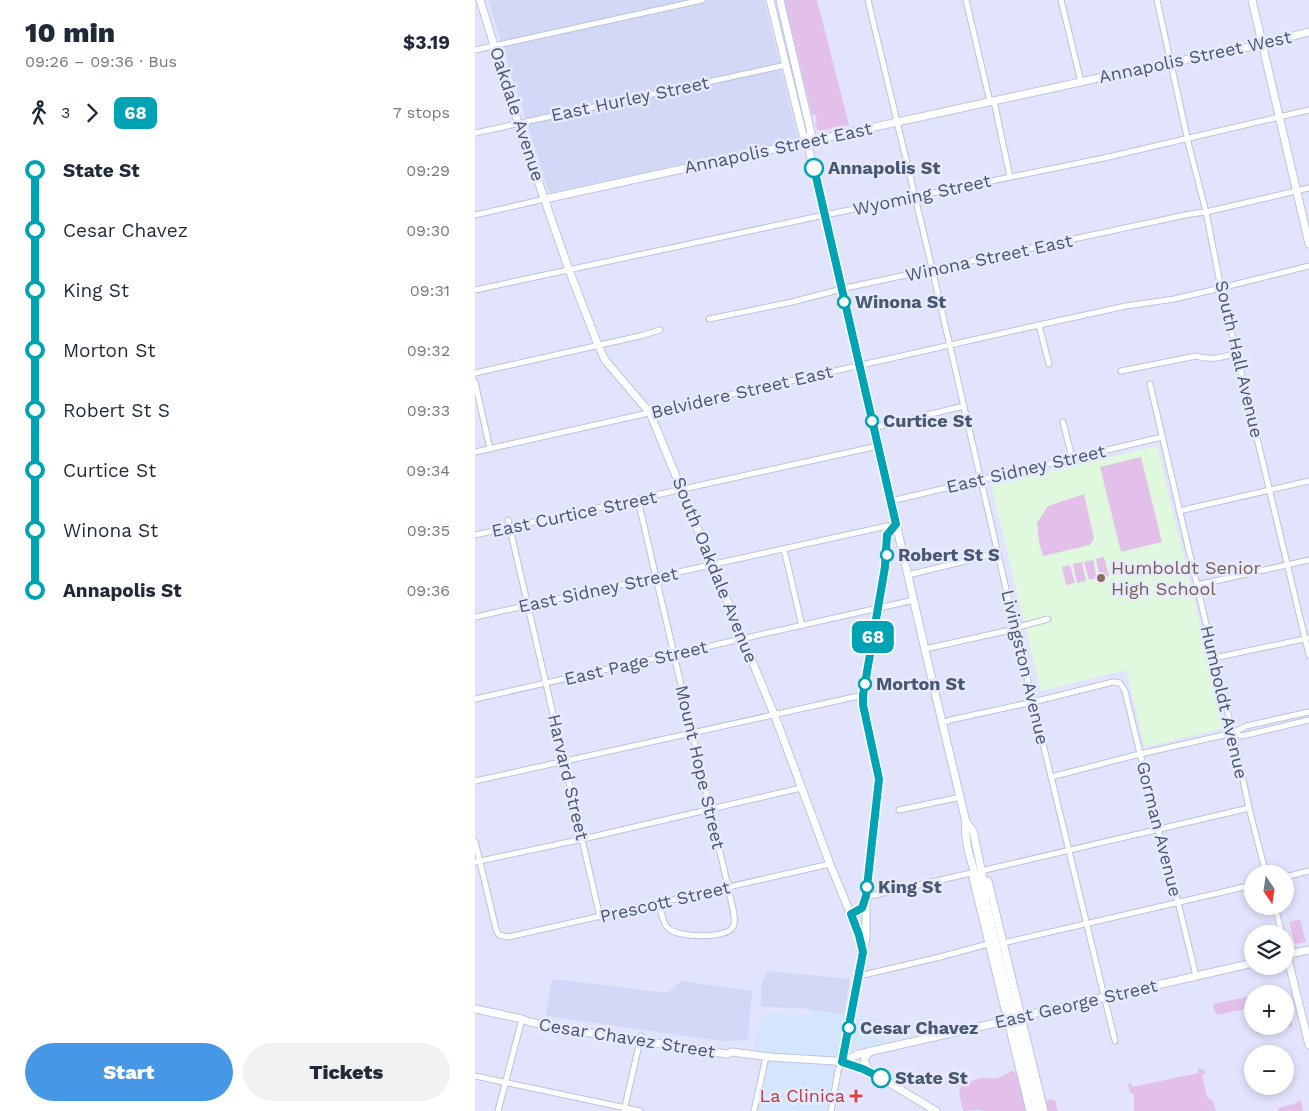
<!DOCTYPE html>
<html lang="en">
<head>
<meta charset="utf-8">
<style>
  body { margin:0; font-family:"Work Sans",sans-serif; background:#f2f2f3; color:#1f2937; height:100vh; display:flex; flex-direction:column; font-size:19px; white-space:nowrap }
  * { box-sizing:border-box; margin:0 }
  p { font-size:16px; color:#747a83 }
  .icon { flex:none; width:28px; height:28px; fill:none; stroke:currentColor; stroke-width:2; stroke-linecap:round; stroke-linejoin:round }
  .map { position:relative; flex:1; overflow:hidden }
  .panel { display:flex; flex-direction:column; background:#fff; width:475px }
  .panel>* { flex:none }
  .badge { padding:0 10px; border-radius:8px; font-size:18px; line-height:32px }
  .needle { width:32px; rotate:167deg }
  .controls { position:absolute; left:769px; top:865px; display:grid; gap:10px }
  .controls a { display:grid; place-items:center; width:50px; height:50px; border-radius:50%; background:#fff; box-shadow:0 2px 8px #0003; font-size:25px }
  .map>.badge { position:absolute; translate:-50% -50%; box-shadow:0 0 0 2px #fff }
  .legs { display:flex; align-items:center; gap:8px; height:55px; padding:0 25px; font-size:16px }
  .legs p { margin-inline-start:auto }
  .head { display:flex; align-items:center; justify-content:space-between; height:85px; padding:0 25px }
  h1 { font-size:28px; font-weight:800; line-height:38px }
  .cta { display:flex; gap:10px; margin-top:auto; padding:10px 25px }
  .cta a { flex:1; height:58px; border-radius:30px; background:#4698e6; color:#fff; font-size:20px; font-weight:800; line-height:58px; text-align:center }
  .cta a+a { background:#f2f2f3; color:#1f2937 }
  ul { padding:0 25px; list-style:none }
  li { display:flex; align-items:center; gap:18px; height:60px; font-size:19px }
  li i { display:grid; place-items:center; width:8px; height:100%; margin:0 6px; background:currentColor }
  li i::after { content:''; width:12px; height:12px; margin:-6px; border:4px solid; border-radius:50%; background:#fff }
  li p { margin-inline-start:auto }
  li:first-child i { background:linear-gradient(#0000 50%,currentColor 0) }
  li:last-child i { background:linear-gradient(currentColor 50%,#0000 0) }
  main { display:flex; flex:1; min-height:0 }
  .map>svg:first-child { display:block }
  .residential { fill:#d2d8f5 }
  .commercial { fill:#d4e6fc }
  .education { fill:#e0f8de }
  .green { fill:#e3c0e9 }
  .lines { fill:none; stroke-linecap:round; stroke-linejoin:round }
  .street-casing { stroke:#bac3dd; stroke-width:7 }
  .secondary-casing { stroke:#bbc6e5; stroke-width:9 }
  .street { stroke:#fff; stroke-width:5 }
  .secondary { stroke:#fff; stroke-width:7 }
  .secondary-bridge-casing { stroke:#bbc6e5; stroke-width:9; stroke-linecap:butt }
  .secondary-bridge { stroke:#fff; stroke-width:7 }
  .line-1-casing { stroke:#fff; stroke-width:11 }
  .line-1 { stroke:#00a3b4; stroke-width:8 }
  .stop-1-dot { fill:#fff; stroke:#00a3b4; stroke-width:2.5 }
  .education-dot { fill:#8d6e63; stroke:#e7eaff; stroke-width:2 }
  .health-dot { fill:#e0444e; stroke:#e7eaff; stroke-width:2 }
  .labels { text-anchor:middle; stroke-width:5; stroke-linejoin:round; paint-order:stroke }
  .street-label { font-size:18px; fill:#485872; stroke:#e7eaff }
  .stop-label { font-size:18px; font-weight:bold; fill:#485872; stroke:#e7eaff; text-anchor:start }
  .education-label { font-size:18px; fill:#785e54; stroke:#e7eaff; text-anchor:start }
  .health-label { font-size:18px; fill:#be3a42; stroke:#e7eaff; text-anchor:end }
</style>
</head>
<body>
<main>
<section class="panel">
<div class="head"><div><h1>10 min</h1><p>09:26 – 09:36 · Bus</p></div><b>$3.19</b></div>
<div class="legs"><svg class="icon" aria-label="walk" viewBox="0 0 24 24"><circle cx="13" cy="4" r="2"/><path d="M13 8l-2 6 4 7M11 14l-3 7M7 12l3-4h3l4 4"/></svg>3<svg class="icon" aria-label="forward" viewBox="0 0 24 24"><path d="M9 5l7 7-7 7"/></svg><b class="badge" style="background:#00a3b4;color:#fff">68</b><p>7 stops</p></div>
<ul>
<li><i style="color:#00a3b4"></i><b>State St</b><p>09:29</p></li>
<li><i style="color:#00a3b4"></i><span>Cesar Chavez</span><p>09:30</p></li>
<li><i style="color:#00a3b4"></i><span>King St</span><p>09:31</p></li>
<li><i style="color:#00a3b4"></i><span>Morton St</span><p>09:32</p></li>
<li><i style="color:#00a3b4"></i><span>Robert St S</span><p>09:33</p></li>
<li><i style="color:#00a3b4"></i><span>Curtice St</span><p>09:34</p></li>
<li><i style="color:#00a3b4"></i><span>Winona St</span><p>09:35</p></li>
<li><i style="color:#00a3b4"></i><b>Annapolis St</b><p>09:36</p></li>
</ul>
<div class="cta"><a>Start</a><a>Tickets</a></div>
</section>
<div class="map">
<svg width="834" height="1111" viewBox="0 0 834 1111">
  <rect width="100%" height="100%" fill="#e1e4fc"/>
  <g class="residential">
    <polygon points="13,0 289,0 323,139 74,193"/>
    <polygon points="293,971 375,979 369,1015 325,1008 286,1007 286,984"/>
    <polygon points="77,979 192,993 206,981 277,991 273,1040 246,1041 71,1016"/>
  </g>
  <polygon class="commercial" points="336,1010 383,1019 404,1019 410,1042 363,1053 350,1111 284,1111 293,1067 279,1045 289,1013 335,1016"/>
  <polygon class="education" points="682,446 750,728 670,747 651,670 566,691 516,485"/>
  <g class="green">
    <polygon points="310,0 342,0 374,125 346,131 342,130 340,124 342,122 340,114 337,115 310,4"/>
    <polygon points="666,457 687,542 646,552 625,467"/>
    <polygon points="609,494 619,538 615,545 568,556 564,542 562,523 573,506"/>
    <polygon points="629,557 634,576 625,578 621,559"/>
    <polygon points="618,560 622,578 614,580 609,562"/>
    <polygon points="607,562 611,581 602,583 598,564"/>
    <polygon points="595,565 600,583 591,585 587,567"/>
    <polygon points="825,919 831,942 820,944 814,922"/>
    <polygon points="777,996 777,1026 775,1014 771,1014 770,1009 742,1015 738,1007 738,1004 742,1003"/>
    <polygon points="810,1010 816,1018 817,1026 782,1034 778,1029 778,1026 810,1026"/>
    <path d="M723,1068C727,1069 729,1069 731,1074H727L732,1097L738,1101L741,1111H659V1095L655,1092L653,1084L656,1083L657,1087L723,1073Z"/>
    <path d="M536,1071H539C547,1082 548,1098 551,1111H509C504,1109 495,1111 489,1111C487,1107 483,1093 485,1088C487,1084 502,1079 506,1078C511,1077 516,1079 522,1078C527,1077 532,1074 536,1071Z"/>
    <polygon points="576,1099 580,1101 583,1111 572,1111 570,1102"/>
    <polygon points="826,1100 828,1111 803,1111 803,1108 818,1104"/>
  </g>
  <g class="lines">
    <g class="street-casing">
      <g id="street">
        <polyline points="393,0 456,264 541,632 640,1041"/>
        <polyline points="491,0 515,102"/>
        <polyline points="586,0 606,82"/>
        <polyline points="682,0 714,146 731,212 746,288 834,655"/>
        <polyline points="0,50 227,0"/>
        <polyline points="519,101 535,177"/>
        <polyline points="0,133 311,65"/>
        <polyline points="0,215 70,199"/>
        <polyline points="0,290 340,217 629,158 834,110"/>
        <polyline points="234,319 317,302 375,287 715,214 731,212 834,188"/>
        <polyline points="564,325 574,364"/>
        <path d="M646,371L721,356C737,361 747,357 763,353"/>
        <polyline points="0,373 165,336 185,330"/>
        <polyline points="0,382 15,449"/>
        <polyline points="675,384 739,658 758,733 774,808 791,874"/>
        <polyline points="588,422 597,458"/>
        <polyline points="398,428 489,406"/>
        <polyline points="0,452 564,325 651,306 699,299 746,288 834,266"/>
        <path d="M163,500L252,882C253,893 263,918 258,927C252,939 202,938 193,928C187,922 186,911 184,903"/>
        <polyline points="416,501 687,437"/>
        <polyline points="704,511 834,481"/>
        <polyline points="33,520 125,917"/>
        <polyline points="0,535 403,446"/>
        <polyline points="309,549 327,626"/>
        <polyline points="433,575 523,553"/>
        <polyline points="722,585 834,560"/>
        <polyline points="0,617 421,524"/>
        <polyline points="450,649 540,629 547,626 573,619"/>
        <polyline points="739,658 834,638"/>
        <polyline points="0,699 439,600"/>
        <polyline points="467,723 475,720 558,702 638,682 645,683 650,691 683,829 703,902 721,976"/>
        <polyline points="758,733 767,736 834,720"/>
        <polyline points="576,777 665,754 758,733 771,726 834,712"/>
        <polyline points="0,781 388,695"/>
        <polyline points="424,810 486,797"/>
        <polyline points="0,841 21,929 24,935 33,937 355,864"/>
        <polyline points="0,862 108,839 326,788"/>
        <polyline points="510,870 774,808"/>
        <polyline points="810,877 834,871"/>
        <polyline points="391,897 496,873"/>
        <polyline points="800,906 807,934"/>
        <polyline points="528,943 778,885"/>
        <polyline points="810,947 812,955"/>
        <polyline points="384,976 465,957 513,944"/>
        <polyline points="0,1076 165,1111"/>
        <polyline points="23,1111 47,1019"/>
        <polyline points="149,1111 166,1036"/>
        <polyline points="279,1111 291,1057"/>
        <polyline points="356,1111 363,1071 367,1062"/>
      </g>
    </g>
    <g class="secondary-casing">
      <g id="secondary">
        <polyline points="5,0 43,123 94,270 123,345 130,360 175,413 301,719 355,864 383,932 388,952"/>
        <path d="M295,0L328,135L332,142L350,215L457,680L491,822C488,844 501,878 510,899"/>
        <polyline points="305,0 336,133 332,142"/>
        <polyline points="777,0 834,244"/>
        <polyline points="70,199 651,72 788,44 834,32"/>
        <polyline points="491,822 498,831 509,883 510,899 562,1111"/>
        <polyline points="498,878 555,1111"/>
        <polyline points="513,881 569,1111"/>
        <polyline points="376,914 387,908 391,897 404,779 388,705 388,695 410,567 412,535 421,524"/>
        <polyline points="810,955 834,950"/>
        <polyline points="812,955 834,1045"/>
        <polyline points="0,1009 47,1019 55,1022 90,1029 252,1054 257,1052 295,1057 360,1061 381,1066 403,1076 461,1111"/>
        <polyline points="544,1017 778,963"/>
        <polyline points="367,1062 384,1054 534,1020"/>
        <polyline points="367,1062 391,937 391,900"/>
        <path d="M395,1072C390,1064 386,1058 395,1052"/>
      </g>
    </g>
    <use href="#street" class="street"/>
    <use href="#secondary" class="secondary"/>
    <g class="secondary-bridge-casing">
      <polyline id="secondary-bridge" points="534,1020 544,1017"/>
    </g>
    <use href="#secondary-bridge" class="secondary-bridge"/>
  </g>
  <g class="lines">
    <g class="line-1-casing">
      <polyline id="line-1" points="339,168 421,524 412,535 410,567 388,695 388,705 404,779 391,896 387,908 376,914 384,935 388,952 367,1062 388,1069 406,1078"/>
    </g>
    <use href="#line-1" class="line-1"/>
  </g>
  <g class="stop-1-dot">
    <circle cx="339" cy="168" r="9"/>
    <circle cx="369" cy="302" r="6"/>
    <circle cx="397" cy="421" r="6"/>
    <circle cx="412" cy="555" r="6"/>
    <circle cx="390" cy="684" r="6"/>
    <circle cx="392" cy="887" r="6"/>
    <circle cx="374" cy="1028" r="6"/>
    <circle cx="406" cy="1078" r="9"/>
  </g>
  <circle class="education-dot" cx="626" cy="578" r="5"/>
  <path class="health-dot" d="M378.5 1088.5h5v5h5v5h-5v5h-5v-5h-5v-5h5z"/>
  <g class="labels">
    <g class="street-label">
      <text transform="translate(720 57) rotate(-12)" y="6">Annapolis Street West</text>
      <text transform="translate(155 99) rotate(-12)" y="6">East Hurley Street</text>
      <text transform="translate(42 114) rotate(72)" y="6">Oakdale Avenue</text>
      <text transform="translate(303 148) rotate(-12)" y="6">Annapolis Street East</text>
      <text transform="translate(447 195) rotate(-12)" y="6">Wyoming Street</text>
      <text transform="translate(514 258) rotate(-12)" y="6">Winona Street East</text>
      <text transform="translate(764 359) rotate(77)" y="6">South Hall Avenue</text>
      <text transform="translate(267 392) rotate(-13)" y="6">Belvidere Street East</text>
      <text transform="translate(551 469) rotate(-13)" y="6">East Sidney Street</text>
      <text transform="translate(99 514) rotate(-12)" y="6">East Curtice Street</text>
      <text transform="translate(240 570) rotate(68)" y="6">South Oakdale Avenue</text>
      <text transform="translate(123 590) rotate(-12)" y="6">East Sidney Street</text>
      <text transform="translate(161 663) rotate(-13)" y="6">East Page Street</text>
      <text transform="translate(550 667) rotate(77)" y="6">Livingston Avenue</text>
      <text transform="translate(749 702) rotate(77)" y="6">Humboldt Avenue</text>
      <text transform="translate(225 767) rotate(77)" y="6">Mount Hope Street</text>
      <text transform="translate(93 777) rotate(77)" y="6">Harvard Street</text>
      <text transform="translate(684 829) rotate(76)" y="6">Gorman Avenue</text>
      <text transform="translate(190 902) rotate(-13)" y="6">Prescott Street</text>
      <text transform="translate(601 1004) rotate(-13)" y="6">East George Street</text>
      <text transform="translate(152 1038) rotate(9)" y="6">Cesar Chavez Street</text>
    </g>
    <g class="stop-label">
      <text x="353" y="174">Annapolis St</text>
      <text x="380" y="308">Winona St</text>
      <text x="408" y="427">Curtice St</text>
      <text x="423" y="561">Robert St S</text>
      <text x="401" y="690">Morton St</text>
      <text x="403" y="893">King St</text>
      <text x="385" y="1034">Cesar Chavez</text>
      <text x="420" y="1084">State St</text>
    </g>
    <g class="education-label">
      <text x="636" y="574">Humboldt Senior<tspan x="636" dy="21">High School</tspan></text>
    </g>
    <g class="health-label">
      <text x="370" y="1102">La Clinica</text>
    </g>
  </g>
</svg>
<div class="controls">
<a><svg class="needle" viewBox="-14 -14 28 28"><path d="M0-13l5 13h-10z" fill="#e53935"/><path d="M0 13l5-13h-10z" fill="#747a83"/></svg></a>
<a><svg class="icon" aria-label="layers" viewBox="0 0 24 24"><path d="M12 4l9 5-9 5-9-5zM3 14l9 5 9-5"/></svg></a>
<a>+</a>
<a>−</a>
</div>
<b class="badge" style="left:398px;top:637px;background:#00a3b4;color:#fff">68</b>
</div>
</main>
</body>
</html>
